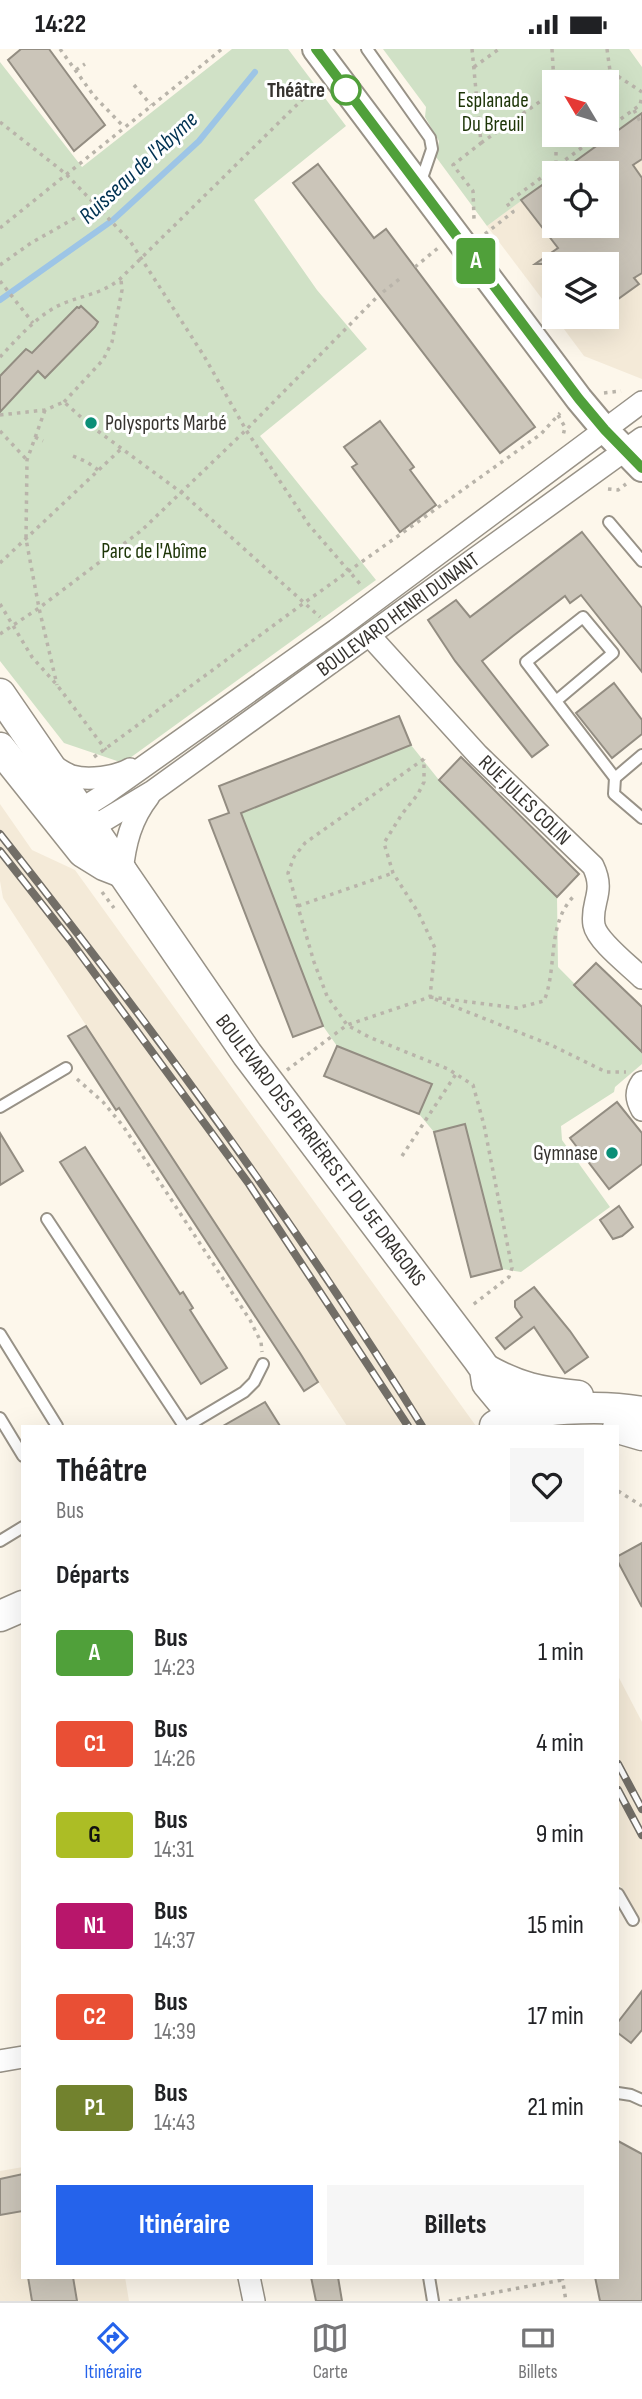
<!DOCTYPE html>
<html lang="fr">
<head>
<meta charset="utf-8">
<style>
  body { margin:0; font-family:"Sofia Sans Condensed",sans-serif; background:#f6f6f6; color:#202124; height:100vh; display:flex; flex-direction:column; font-size:26px; white-space:nowrap }
  * { box-sizing:border-box; margin:0 }
  p { font-size:23px; color:#757577 }
  .icon { flex:none; width:38px; height:38px; fill:none; stroke:currentColor; stroke-width:2; stroke-linecap:round; stroke-linejoin:round }
  .map { position:relative; flex:1; overflow:hidden }
  .details { position:absolute; left:21px; top:1376px; width:598px; height:854px; display:flex; flex-direction:column; background:#fff; border-radius:0px; box-shadow:0 7px 28px #0002 }
  .details>* { flex:none }
  .badge { padding:0 14px; border-radius:5px; font-size:24px; line-height:46px }
  .needle { width:46px; rotate:308deg }
  .tools { position:absolute; left:542px; top:21px; display:grid; gap:14px }
  .tools a { display:grid; place-items:center; width:77px; height:77px; border-radius:0px; background:#fff; box-shadow:0 7px 28px #0002; font-size:35px }
  .map>.badge { position:absolute; translate:-50% -50%; box-shadow:0 0 0 4px #fff }
  h2 { padding:0 35px; font-size:26px; line-height:63px }
  .round { display:grid; place-items:center; flex:none; width:74px; height:74px; border-radius:0px; background:#f6f6f6 }
  .overview { display:flex; align-items:center; justify-content:space-between; height:119px; padding:0 35px }
  h1 { font-size:33px; font-weight:700; line-height:52px }
  .cta { display:flex; gap:14px; margin-top:auto; padding:14px 35px }
  .cta a { flex:1; height:80px; border-radius:0px; background:#2563eb; color:#fff; font-size:28px; font-weight:700; line-height:80px; text-align:center }
  .cta a+a { background:#f6f6f6; color:#202124 }
  ul { padding:0; list-style:none }
  li { display:flex; align-items:center; gap:21px; height:91px; padding:0 35px }
  li div { flex:1 }
  li b { display:block; font-size:26px }
  li em { font-style:normal }
  li .badge { min-width:77px; font-weight:700; text-align:center }
  .status { display:flex; justify-content:space-between; align-items:center; height:49px; padding:0 35px; background:#fff; direction:ltr }
  .status svg { height:19px; fill:currentColor }
  .tab-bar { display:flex; justify-content:space-around; align-items:center; height:98px; border-top:2px solid #e0e0e0; background:#fff; font-size:19px; color:#757577 }
  .tab-bar a { display:grid; justify-items:center; gap:4px }
  .tab-bar .on { color:#2563eb }
  .map>svg:first-child { display:block }
  .built { fill:#f4ead8 }
  .green { fill:#d0e1c6; fill-rule:evenodd }
  .lines { fill:none; stroke-linecap:round; stroke-linejoin:round }
  .stream { stroke:#9dc5e6; stroke-width:6 }
  .building { fill:#cbc5b9; stroke:#938d82; stroke-width:2 }
  .service-casing { stroke:#989287; stroke-width:14 }
  .minor-casing { stroke:#989287; stroke-width:24 }
  .tertiary-casing { stroke:#989287; stroke-width:30 }
  .secondary-casing { stroke:#989287; stroke-width:33 }
  .path { stroke:#b9b4aa; stroke-width:3.5; stroke-dasharray:3.5 5; stroke-linecap:butt }
  .service { stroke:#fff; stroke-width:10 }
  .minor { stroke:#fff; stroke-width:21 }
  .tertiary { stroke:#fff; stroke-width:26 }
  .secondary { stroke:#fff; stroke-width:30 }
  .rail-casing { stroke:#726e67; stroke-width:8 }
  .rail { stroke:#fff; stroke-width:5; stroke-dasharray:16; stroke-linecap:butt }
  .line-casing { stroke:#fff; stroke-width:16 }
  .line { stroke:#50a03a; stroke-width:10 }
  .stop-dot { fill:#fff; stroke:#50a03a; stroke-width:3.5 }
  .poi-dot { fill:#0b8f77; stroke:#fff; stroke-width:2.5 }
  .labels { text-anchor:middle; stroke-width:6; stroke-linejoin:round; paint-order:stroke }
  .stop-label { font-size:21px; font-weight:bold; fill:#36332f; stroke:#fff; text-anchor:end }
  .park-label { font-size:21px; fill:#1d3507; stroke:#fff }
  .poi-label { font-size:21px; fill:#36332f; stroke:#fff; text-anchor:start }
  .street-label { font-size:21px; fill:#36332f; stroke:#fff }
  .water-label { font-size:23px; font-style:italic; fill:#003252; stroke:#fff }
</style>
</head>
<body>
<div class="status"><b>14:22</b><svg viewBox="0 0 49 12"><path d="M0 12V9h3v3zM5 12V6h3v6zM10 12V3h3v9zM15 12V0h3v12zM26 1h20v11H26zM47 4h2v5h-2z"/></svg></div>
<div class="map">
<svg width="642" height="2252" viewBox="0 0 642 2252">
  <rect width="100%" height="100%" fill="#fdf7eb"/>
  <g class="built">
    <polygon points="642,61 642,330 584,307 555,268 607,268 607,215 555,215 555,267 487,177 555,126 555,177 607,177 607,124 557,124"/>
    <polygon points="0,755 32,801 75,821 476,1377 347,1377 3,849 0,832"/>
    <polygon points="618,1627 642,1673 642,1875 618,1833"/>
    <polygon points="23,2118 23,2228 125,2228 129,2252 0,2252 0,2122"/>
  </g>
  <g class="green">
    <polygon points="232,0 288,0 346,77 254,151 317,241 367,300 260,387 376,531 123,714 64,694 0,612 0,13 82,118"/>
    <path d="M383,0H629L642,18V63L559,124H555V127L487,177L436,108L439,92L425,68L426,58ZM555,33H607V86H555Z"/>
    <polygon points="411,696 439,731 557,848 558,918 642,1003 642,1015 615,1038 614,1043 561,1077 562,1091 610,1158 521,1223 502,1220 464,1075 434,1083 419,1065 431,1036 337,997 323,977 241,764"/>
  </g>
  <g class="lines">
    <polyline class="stream" points="0,251 113,171 199,92 255,23"/>
  </g>
  <g class="building">
    <polygon points="21,0 49,0 105,76 74,102 8,11"/>
    <polygon points="642,64 642,110 633,116 642,129 642,224 634,229 639,235 607,258 607,215 535,215 558,199 521,151 555,127 555,177 607,177 607,124 559,124"/>
    <polygon points="318,115 374,189 386,180 535,378 500,404 293,134"/>
    <polygon points="81,257 98,273 95,278 45,329 38,322 0,363 0,327 26,300 32,304 77,258 79,259"/>
    <polygon points="380,372 414,418 410,421 436,456 400,483 352,418 357,415 344,398"/>
    <polygon points="582,483 642,559 642,623 581,546 570,554 565,547 513,587 482,612 548,696 532,708 455,612 428,571 456,551 470,568"/>
    <polygon points="614,634 642,671 642,685 612,709 576,664"/>
    <polygon points="399,667 411,696 241,764 323,977 293,988 209,771 229,764 219,737"/>
    <polygon points="461,708 579,825 557,848 439,731"/>
    <polygon points="596,914 642,958 642,1003 574,936"/>
    <polygon points="86,977 300,1304 318,1333 304,1342 119,1059 116,1061 68,987"/>
    <polygon points="337,997 432,1035 419,1065 324,1027"/>
    <polygon points="617,1053 642,1084 642,1115 609,1140 570,1089"/>
    <polygon points="465,1075 502,1220 471,1228 434,1083"/>
    <polygon points="0,1084 23,1122 0,1136"/>
    <polygon points="85,1098 180,1245 183,1243 193,1259 190,1261 227,1319 201,1335 60,1113"/>
    <polygon points="619,1157 633,1178 622,1187 613,1190 600,1171"/>
    <polygon points="534,1238 570,1282 588,1308 565,1324 534,1278 505,1300 496,1289 522,1268 515,1258 515,1252"/>
    <polygon points="265,1353 280,1377 223,1377"/>
    <polygon points="642,1494 642,1558 618,1513 618,1507"/>
    <polygon points="642,1942 642,1981 631,1994 618,1984 618,1973"/>
    <polygon points="618,2092 642,2105 642,2252 600,2252 595,2228 618,2228"/>
    <polygon points="23,2125 23,2162 0,2166 0,2130"/>
    <polygon points="28,2228 73,2228 77,2252 32,2252"/>
    <polygon points="311,2228 338,2228 342,2252 316,2252"/>
  </g>
  <g class="lines">
    <g class="service-casing">
      <g id="service">
        <polyline points="367,0 430,89 432,100 420,135"/>
        <polyline points="609,473 642,512"/>
        <polyline points="556,652 613,604 583,568 526,613 615,729 642,706"/>
        <polyline points="615,729 614,745 642,769"/>
        <polyline points="0,1058 66,1019"/>
        <polyline points="47,1170 184,1377"/>
        <polyline points="0,1285 57,1377"/>
        <polyline points="0,1369 23,1407"/>
        <polyline points="187,1377 244,1343 254,1333 263,1315"/>
        <polyline points="0,1492 23,1478"/>
        <polyline points="618,1845 633,1871"/>
        <polyline points="618,2044 631,2046 642,2051"/>
        <polyline points="429,2228 433,2252"/>
      </g>
    </g>
    <g class="minor-casing">
      <g id="minor">
        <path d="M369,586L478,706L593,817C606,844 590,853 594,876C597,892 630,917 642,929"/>
        <path d="M51,716C58,719 65,725 72,727C88,732 116,728 130,720"/>
        <polyline points="69,768 105,745 336,581 642,353"/>
        <polyline points="93,778 153,742 642,389"/>
        <path d="M122,823C125,794 131,770 149,747"/>
        <path d="M642,1033C635,1043 636,1050 642,1061"/>
        <polyline points="0,2012 23,2008"/>
        <polyline points="249,2228 254,2252"/>
      </g>
    </g>
    <g class="tertiary-casing">
      <polyline id="tertiary" points="316,0 579,350 605,381 642,419"/>
    </g>
    <g class="secondary-casing">
      <g id="secondary">
        <polyline points="0,645 247,1005 478,1310 485,1320 487,1334 522,1376"/>
        <polyline points="0,699 83,803 104,816 122,823"/>
        <path d="M485,1320C519,1339 540,1343 578,1347"/>
        <path d="M495,1377C525,1357 606,1356 642,1363"/>
        <polyline points="618,1379 642,1386"/>
        <polyline points="0,1567 23,1557"/>
      </g>
    </g>
    <g class="path">
      <polyline points="60,0 94,47 124,78"/>
      <polyline points="472,0 481,94 453,116 473,142 474,170"/>
      <polyline points="552,0 555,51"/>
      <polyline points="607,0 610,22"/>
      <polyline points="474,18 499,0"/>
      <polyline points="76,21 85,15"/>
      <polyline points="579,33 610,22 642,43"/>
      <polyline points="134,36 151,56"/>
      <polyline points="634,61 642,76"/>
      <polyline points="0,73 66,125 130,192 204,307 246,381 309,476 361,536"/>
      <polyline points="607,80 640,56 642,47"/>
      <polyline points="556,86 556,117"/>
      <polyline points="481,94 555,42"/>
      <polyline points="0,179 222,0"/>
      <polyline points="485,185 513,163 507,154 599,86"/>
      <polyline points="0,216 31,194 98,156"/>
      <polyline points="415,218 438,199"/>
      <polyline points="0,232 33,274"/>
      <polyline points="383,243 402,228"/>
      <path d="M0,308C19,288 38,265 64,254C85,246 103,244 120,230L316,37"/>
      <polyline points="604,344 621,342"/>
      <polyline points="64,353 103,311 112,293 122,241 121,231"/>
      <polyline points="45,361 27,411 26,490 39,559 57,636"/>
      <polyline points="0,366 45,361 64,353 91,377 182,444 320,568"/>
      <polyline points="558,366 565,378 563,387"/>
      <polyline points="0,382 27,411"/>
      <polyline points="35,388 43,392"/>
      <polyline points="73,407 87,413 98,421"/>
      <polyline points="608,440 618,441 626,435"/>
      <polyline points="0,514 121,400"/>
      <polyline points="0,555 32,608 57,636 106,701"/>
      <polyline points="0,585 39,559 142,481 246,381 379,246"/>
      <polyline points="94,708 304,554 541,385 560,364"/>
      <polyline points="424,710 305,794 294,808 288,824 314,913 327,947 347,976 369,988 448,1020 473,1036 484,1076 512,1219 509,1228 470,1258"/>
      <polyline points="102,843 114,859"/>
      <polyline points="298,857 393,824"/>
      <path d="M430,948L517,959L544,952C558,918 546,874 575,846"/>
      <polyline points="435,950 551,996 606,1023 626,1023"/>
      <polyline points="287,1021 347,976 430,948 435,899 418,863 393,824 384,794 402,765 418,745 424,733 424,710"/>
      <polyline points="77,1030 103,1053 123,1077 250,1271 261,1293 262,1303"/>
      <polyline points="402,1107 456,1025"/>
      <polyline points="618,1442 642,1457"/>
      <polyline points="562,2228 566,2252"/>
      <polyline points="449,2252 562,2231"/>
    </g>
    <use href="#service" class="service"/>
    <use href="#minor" class="minor"/>
    <use href="#tertiary" class="tertiary"/>
    <use href="#secondary" class="secondary"/>
    <g class="rail-casing">
      <g id="rail">
        <path d="M0,785C150,975 294,1171 422,1377"/>
        <polyline points="0,802 70,891 249,1135 408,1377"/>
        <polyline points="618,1715 642,1760"/>
        <polyline points="618,1741 642,1786"/>
      </g>
    </g>
    <use href="#rail" class="rail"/>
  </g>
  <g class="lines">
    <g class="line-casing">
      <polyline id="line" points="316,0 579,350 605,381 642,419"/>
    </g>
    <use href="#line" class="line"/>
  </g>
  <circle class="stop-dot" cx="346" cy="41" r="14"/>
  <g class="poi-dot">
    <circle cx="91" cy="374" r="7"/>
    <circle cx="612" cy="1104" r="7"/>
  </g>
  <g class="labels">
    <g class="stop-label">
      <text x="325" y="48">Théâtre</text>
    </g>
    <g class="park-label">
      <text x="493" y="58">Esplanade<tspan x="493" dy="24">Du Breuil</tspan></text>
      <text x="154" y="509">Parc de l'Abîme</text>
    </g>
    <g class="poi-label">
      <text x="105" y="381">Polysports Marbé</text>
      <text x="598" y="1111" text-anchor="end">Gymnase</text>
    </g>
    <g class="street-label">
      <text transform="translate(398 565) rotate(-36)" y="7">BOULEVARD HENRI DUNANT</text>
      <text transform="translate(525 751) rotate(44)" y="7">RUE JULES COLIN</text>
      <text transform="translate(321 1101) rotate(53)" y="7">BOULEVARD DES PERRIÈRES ET DU 5E DRAGONS</text>
    </g>
    <g class="water-label">
      <text transform="translate(138 118) rotate(-43)" y="8">Ruisseau de l'Abyme</text>
    </g>
  </g>
</svg>
<div class="tools">
<a><svg class="needle" viewBox="-14 -14 28 28"><path d="M0-13l5 13h-10z" fill="#e53935"/><path d="M0 13l5-13h-10z" fill="#757577"/></svg></a>
<a><svg class="icon" aria-label="locate" viewBox="0 0 24 24"><circle cx="12" cy="12" r="6"/><path d="M12 2v4M12 18v4M2 12h4M18 12h4"/></svg></a>
<a><svg class="icon" aria-label="layers" viewBox="0 0 24 24"><path d="M12 4l9 5-9 5-9-5zM3 14l9 5 9-5"/></svg></a>
</div>
<b class="badge" style="left:476px;top:212px;background:#50a03a;color:#fff">A</b>
<section class="details">
<div class="overview"><div><h1>Théâtre</h1><p>Bus</p></div><a class="round"><svg class="icon" aria-label="heart" viewBox="0 0 24 24"><path d="M12 20l-8-8c-3-5 5-10 8-4 3-6 11-1 8 4z"/></svg></a></div>
<h2>Départs</h2>
<ul>
<li><span class="badge" style="background:#50a03a;color:#fff">A</span><div><b>Bus</b><p>14:23</p></div><em>1 min</em></li>
<li><span class="badge" style="background:#e94f35;color:#fff">C1</span><div><b>Bus</b><p>14:26</p></div><em>4 min</em></li>
<li><span class="badge" style="background:#acbd25;color:#111">G</span><div><b>Bus</b><p>14:31</p></div><em>9 min</em></li>
<li><span class="badge" style="background:#b8166b;color:#fff">N1</span><div><b>Bus</b><p>14:37</p></div><em>15 min</em></li>
<li><span class="badge" style="background:#e94f35;color:#fff">C2</span><div><b>Bus</b><p>14:39</p></div><em>17 min</em></li>
<li><span class="badge" style="background:#72822e;color:#fff">P1</span><div><b>Bus</b><p>14:43</p></div><em>21 min</em></li>
</ul>
<div class="cta"><a>Itinéraire</a><a>Billets</a></div>
</section>
</div>
<nav class="tab-bar">
<a class="on"><svg class="icon" aria-label="directions" viewBox="0 0 24 24"><path d="M12 3l9 9-9 9-9-9zM9 14v-3h6M13 9l2 2-2 2"/></svg>Itinéraire</a>
<a><svg class="icon" aria-label="map" viewBox="0 0 24 24"><path d="M3 6l6-2 6 2 6-2v14l-6 2-6-2-6 2zM9 4v14M15 6v14"/></svg>Carte</a>
<a><svg class="icon" aria-label="tickets" viewBox="0 0 24 24"><path d="M3 7h18v10H3zM15 7v10"/></svg>Billets</a>
</nav>
</body>
</html>
